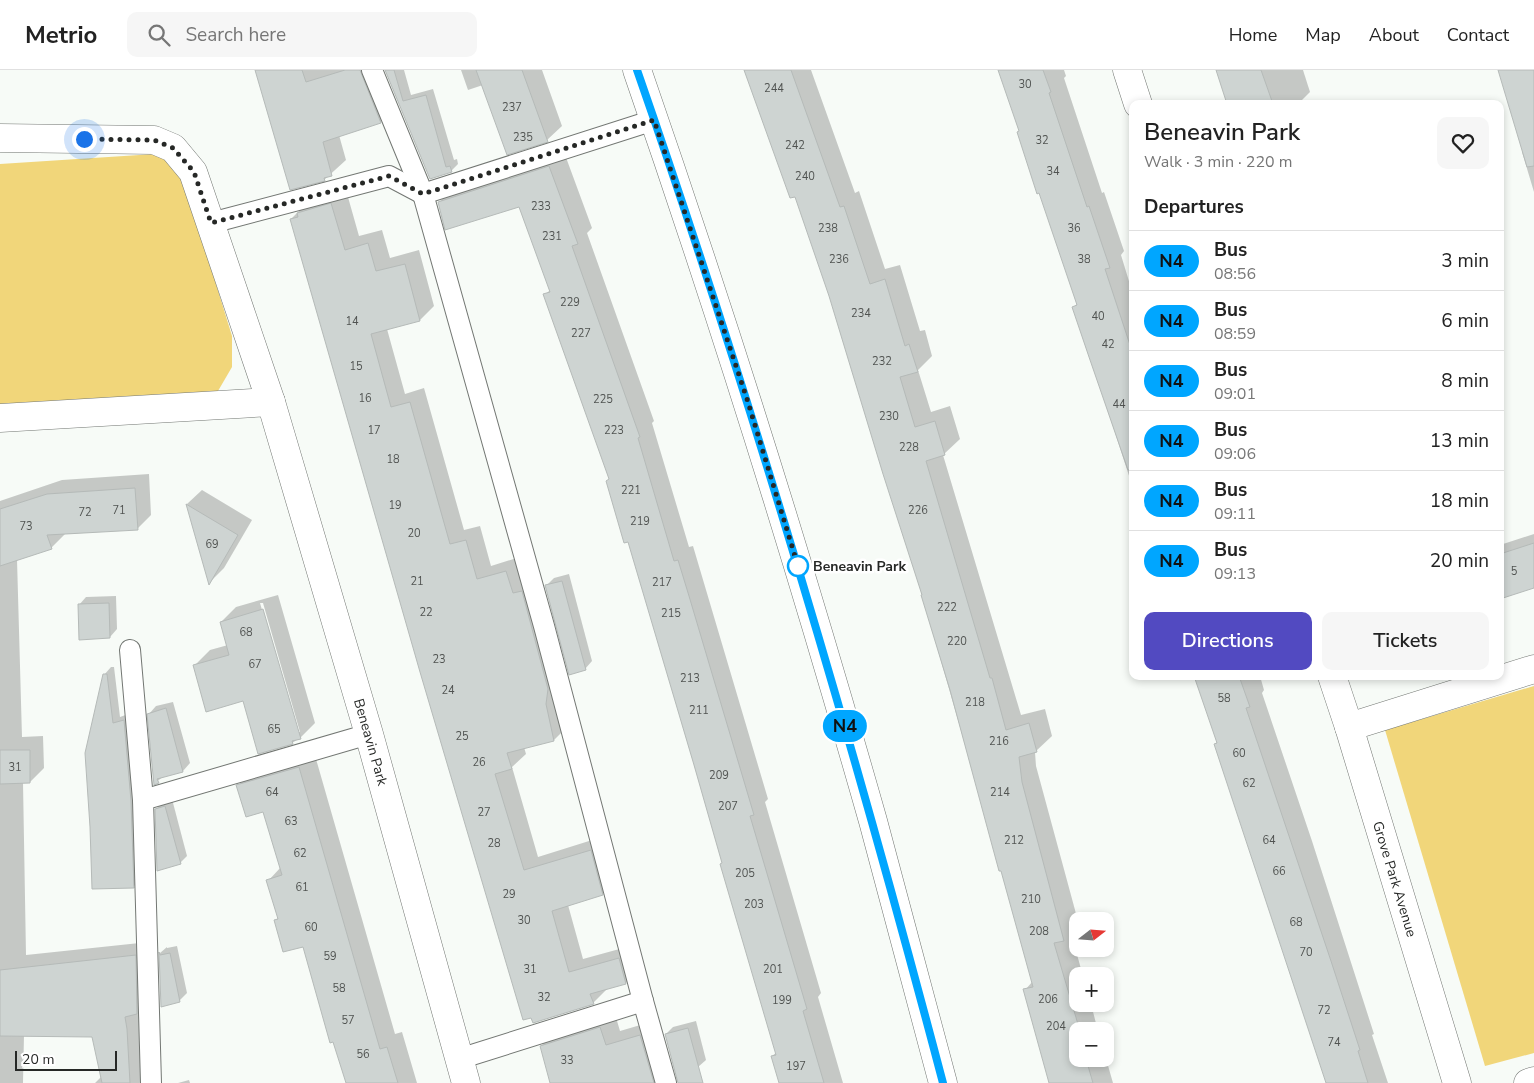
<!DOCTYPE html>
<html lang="en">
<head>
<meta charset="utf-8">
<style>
  body { margin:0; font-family:"Nunito Sans",sans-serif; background:#f6f6f6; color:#222; height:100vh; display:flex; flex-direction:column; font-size:19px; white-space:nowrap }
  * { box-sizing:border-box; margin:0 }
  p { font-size:16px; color:#767676 }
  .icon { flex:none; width:28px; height:28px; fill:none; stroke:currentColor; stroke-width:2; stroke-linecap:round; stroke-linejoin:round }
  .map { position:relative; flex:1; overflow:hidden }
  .drawer { position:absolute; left:1129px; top:30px; width:375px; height:580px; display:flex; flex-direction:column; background:#fff; border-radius:10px; box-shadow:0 2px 8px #0003 }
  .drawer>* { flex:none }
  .badge { padding:0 10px; border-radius:16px; font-size:18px; line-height:32px }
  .needle { width:32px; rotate:73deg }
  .controls { position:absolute; left:1069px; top:842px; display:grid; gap:10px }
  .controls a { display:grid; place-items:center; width:45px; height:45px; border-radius:10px; background:#fff; box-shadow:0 2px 8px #0003; font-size:25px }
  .scale { position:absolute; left:15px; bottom:12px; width:102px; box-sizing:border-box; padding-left:5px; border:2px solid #262826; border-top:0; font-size:14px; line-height:18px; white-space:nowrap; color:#262826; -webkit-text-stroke:4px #fff; paint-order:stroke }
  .you { position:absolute; width:25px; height:25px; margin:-12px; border:4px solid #fff; border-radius:50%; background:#1a73e8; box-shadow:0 0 0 8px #1a73e833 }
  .map>.badge { position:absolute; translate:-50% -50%; box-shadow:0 0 0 2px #fff }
  h2 { padding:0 15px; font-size:19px; line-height:45px }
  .round { display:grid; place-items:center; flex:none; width:52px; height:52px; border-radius:10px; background:#f6f6f6 }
  .head { display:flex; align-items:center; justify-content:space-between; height:85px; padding:0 15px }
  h1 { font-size:24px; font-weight:600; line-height:38px }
  .cta { display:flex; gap:10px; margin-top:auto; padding:10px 15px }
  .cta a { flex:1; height:58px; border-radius:10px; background:#524ac1; color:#fff; font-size:20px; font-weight:600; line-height:58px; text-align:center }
  .cta a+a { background:#f6f6f6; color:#222 }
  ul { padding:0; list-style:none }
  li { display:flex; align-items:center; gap:15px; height:60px; padding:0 15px; border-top:1px solid #e0e0e0 }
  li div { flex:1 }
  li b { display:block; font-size:19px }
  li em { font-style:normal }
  li .badge { min-width:55px; font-weight:700; text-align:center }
  header { display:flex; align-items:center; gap:30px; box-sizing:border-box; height:70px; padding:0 25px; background:#fff; border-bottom:1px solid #e0e0e0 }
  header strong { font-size:24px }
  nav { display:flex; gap:28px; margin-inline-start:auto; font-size:18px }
  .search { width:350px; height:45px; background:#f6f6f6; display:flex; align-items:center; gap:12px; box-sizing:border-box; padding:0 18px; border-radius:10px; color:#767676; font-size:19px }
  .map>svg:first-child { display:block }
  .green { fill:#f1d67a }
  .shadow { fill:#0003; fill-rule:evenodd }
  .building { fill:#ced4d2; stroke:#b5bab8 }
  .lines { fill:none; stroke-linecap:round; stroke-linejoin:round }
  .lane-casing { stroke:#737773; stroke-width:22 }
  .street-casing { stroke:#737773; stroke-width:29 }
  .secondary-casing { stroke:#737773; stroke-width:29 }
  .lane { stroke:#fff; stroke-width:20 }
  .street { stroke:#fff; stroke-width:28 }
  .secondary { stroke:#fff; stroke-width:28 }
  .line-casing { stroke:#fff; stroke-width:11 }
  .line { stroke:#00a6ff; stroke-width:8 }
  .walk { stroke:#262826; stroke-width:5; stroke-dasharray:0 9 }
  .stop-dot { fill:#fff; stroke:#00a6ff; stroke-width:2.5 }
  .labels { text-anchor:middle; stroke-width:5; stroke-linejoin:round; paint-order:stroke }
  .number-label { font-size:11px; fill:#505351 }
  .stop-label { font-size:14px; font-weight:bold; fill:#262826; stroke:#fff; text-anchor:start }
  .street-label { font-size:14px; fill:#262826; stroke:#fff }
</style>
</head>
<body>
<header>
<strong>Metrio</strong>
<div class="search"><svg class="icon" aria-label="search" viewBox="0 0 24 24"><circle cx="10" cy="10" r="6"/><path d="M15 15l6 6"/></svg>Search here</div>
<nav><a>Home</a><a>Map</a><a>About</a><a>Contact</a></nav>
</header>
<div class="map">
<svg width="1534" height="1013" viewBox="0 0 1534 1013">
  <rect width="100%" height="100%" fill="#f7fbf7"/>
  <g class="green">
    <polygon points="155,84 172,93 185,113 232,266 232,297 218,321 64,337 0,336 0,94"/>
    <polygon points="1534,616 1534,983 1485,996 1385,660"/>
  </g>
  <g class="shadow">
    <polygon points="256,0 380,0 395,38 380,52 339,65 346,90 324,110"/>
    <polygon points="386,0 404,0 411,25 433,19 454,90 457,89 458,94 451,101 431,108"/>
    <polygon points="461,0 542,0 562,56 547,70 483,15 468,20"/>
    <polygon points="744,0 811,0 855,123 859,121 885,199 900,195 920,261 925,260 932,286 918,300 931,342 950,336 960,369 943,385 1021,645 1045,639 1052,666 1035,682 1036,696 1078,851 1078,856 1071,863 1083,906 1078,906 1078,934 1091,934 1098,961 1078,961 1078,989 1105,989 1105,985 1113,1013 1051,1013 1025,920 1033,911 922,525 830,226 796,125"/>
    <polygon points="999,0 1064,0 1066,6 1064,8 1102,123 1104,122 1124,181 1121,185 1132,221 1132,415 1074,237 1078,233"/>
    <polygon points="1217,0 1303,0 1310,22 1298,34 1228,34"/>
    <polygon points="1499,0 1534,0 1534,122 1522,82 1524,80"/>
    <polygon points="564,82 592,158 587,163 654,351 652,353 689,477 693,476 768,729 765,732 821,923 818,927 843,1013 780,1013 772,986 777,982 723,792 610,408 545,225 550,220 519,136 439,132 454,117"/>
    <polygon points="346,120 359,166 382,160 390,188 419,180 434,236 420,250 387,259 405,324 424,318 464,460 480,456 491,496 520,487 568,656 554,670 524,677 526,684 512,697 538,787 605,766 616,810 602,824 568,835 583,889 634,875 640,899 626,913 608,918 593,933 534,952 291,149 305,135"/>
    <polygon points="149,404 151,445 137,459 65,464 51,478 17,489 22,667 43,666 44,698 30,712 23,712 26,885 149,872 144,1013 95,1013 102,1006 93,965 24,965 23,1013 0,1013 0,431 62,410"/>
    <polygon points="202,420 252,450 224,498 210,512 187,434"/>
    <polygon points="1534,464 1534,517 1500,527 1500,475"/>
    <polygon points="569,504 592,591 585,599 546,516 554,508"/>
    <path d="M278,525L315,653L300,668L292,673L244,630L195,595L210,580L228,575L221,552L236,537ZM260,533H263L300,662H298Z"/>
    <polygon points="116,526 117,559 110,567 79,535 86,527"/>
    <polygon points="111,597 114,597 120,647 131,643 141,809 133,817 104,605"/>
    <polygon points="1196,606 1260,606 1264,620 1262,623 1312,771 1374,964 1372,965 1388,1013 1327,1013 1215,674 1218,671"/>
    <polygon points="173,632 190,693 183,701 164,706 155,713 149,644 156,636"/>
    <polygon points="314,682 395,964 402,962 417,1013 347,1013 304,875 275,851 279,847 268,811 281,797 264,740 238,716 253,700"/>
    <polygon points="172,729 187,786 180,793 156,739 164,732"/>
    <polygon points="177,876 187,923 179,931 162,936 160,883 167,877 167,878"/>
    <polygon points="615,944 620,961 654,951 673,1013 552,1013 541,976 555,962"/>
    <polygon points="696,951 706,990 698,997 666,964 673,957"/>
    <polygon points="189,1010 190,1013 178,1013"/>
  </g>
  <g class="building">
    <polygon points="255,0 302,0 306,12 345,0 360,0 381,53 323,72 332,106 324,108 325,111 290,120"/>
    <polygon points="385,0 394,0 403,31 426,25 446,97 450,96 452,102 430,109"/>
    <polygon points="476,0 522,0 548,72 507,85"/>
    <polygon points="744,0 791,0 840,137 844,136 870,214 885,209 905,276 909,274 918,302 900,307 915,357 935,351 945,385 926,391 990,608 992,608 1006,660 1029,653 1037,682 1019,687 1022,712 1064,871 1054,873 1080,961 1078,961 1078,989 1086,989 1093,1013 1049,1013 1023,919 1033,917 1001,801 999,801 950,620 921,525 922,525 883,404 829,226 795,127 790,128"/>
    <polygon points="998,0 1043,0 1051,22 1049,23 1087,137 1089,136 1110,198 1105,199 1132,281 1132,399 1128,400 1089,287 1072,237 1077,235 1039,123 1037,124 1017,62 1019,61"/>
    <polygon points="1216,0 1261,0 1273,34 1227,34"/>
    <polygon points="1498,0 1534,0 1534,96 1527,97"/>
    <polygon points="549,96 578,174 572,176 640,367 638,368 674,491 678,490 689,526 754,745 750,746 807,939 803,941 824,1013 779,1013 771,986 776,985 720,794 722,793 694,695 628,472 624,473 606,411 609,409 543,224 550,222 519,137 445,160 438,132"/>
    <polygon points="331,133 345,180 368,173 376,201 405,194 420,251 371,264 391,337 410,332 450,474 466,470 477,509 506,501 513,523 522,521 548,619 546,634 554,671 507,683 512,699 495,704 524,800 591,780 603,825 552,841 569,902 619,888 626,914 590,924 594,934 533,953 531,948 523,950 420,602 290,149 298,147 297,143"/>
    <polygon points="135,418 138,460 47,465 52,479 0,496 0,439 47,424"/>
    <polygon points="186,434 238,465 209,515"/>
    <polygon points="1534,473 1534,518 1500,529 1500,484"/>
    <polygon points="562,511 586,600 569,605 545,515"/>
    <polygon points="109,533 110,568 79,570 78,534"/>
    <polygon points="263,539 301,669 292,671 293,674 258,684 243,631 206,642 193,595 229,585 220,552"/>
    <polygon points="103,604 107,604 113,653 124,650 131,731 134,818 92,819 90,757 85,683"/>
    <polygon points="1194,606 1239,606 1250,637 1246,638 1331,891 1360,980 1358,981 1368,1013 1326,1013 1214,674 1217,673"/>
    <polygon points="166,638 183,702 157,709 159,713 154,715 147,644"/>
    <polygon points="0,680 30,680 30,713 0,714"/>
    <polygon points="299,697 380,979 387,977 398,1013 346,1013 333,972 330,973 303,877 283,882 274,850 278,849 266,810 282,805 263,742 246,747 236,715"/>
    <polygon points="165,736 181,794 157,801 155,739"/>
    <polygon points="159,882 160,885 170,883 180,932 161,937"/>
    <polygon points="136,885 137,944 125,947 127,959 130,1013 102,1013 92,967 0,966 0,900"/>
    <polygon points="600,957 606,975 640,965 654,1013 550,1013 540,976"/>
    <polygon points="688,958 703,1013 678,1013 665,964"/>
  </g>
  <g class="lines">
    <g class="lane-casing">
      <g id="lane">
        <polyline points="372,0 423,124 544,556 643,931 666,1013"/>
        <polyline points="211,153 389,106 423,124 654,50"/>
        <polyline points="130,580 143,730"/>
        <polyline points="459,989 643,931"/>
        <polyline points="151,1013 143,730 369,664"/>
      </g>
    </g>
    <g class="street-casing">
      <g id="street">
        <polyline points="1127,0 1138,34"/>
        <polyline points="0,68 154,70 173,78 193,102 271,332 369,664 466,1013"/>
        <polyline points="0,348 271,332"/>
        <polyline points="1332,606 1349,657 1457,1013"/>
        <polyline points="1349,657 1534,599"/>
        <polyline points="1528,1013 1534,1011"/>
      </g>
    </g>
    <g class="secondary-casing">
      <path id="secondary" d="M637,0C723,248 801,498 873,751C897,838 919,926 943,1013"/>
    </g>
    <use href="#lane" class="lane"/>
    <use href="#street" class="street"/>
    <use href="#secondary" class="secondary"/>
  </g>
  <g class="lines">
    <g class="line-casing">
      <path id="line" d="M637,0C753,333 853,672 943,1013"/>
    </g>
    <use href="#line" class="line"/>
    <polyline class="walk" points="84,69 154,70 173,78 194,102 211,153 389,106 423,124 654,50 747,329 798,496"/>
  </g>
  <circle class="stop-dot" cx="798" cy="496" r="10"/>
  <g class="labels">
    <g class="number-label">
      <text x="1025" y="18">30</text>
      <text x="774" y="22">244</text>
      <text x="512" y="41">237</text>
      <text x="523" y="71">235</text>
      <text x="1042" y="74">32</text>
      <text x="795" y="79">242</text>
      <text x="1053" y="105">34</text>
      <text x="805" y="110">240</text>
      <text x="541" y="140">233</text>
      <text x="828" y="162">238</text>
      <text x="1074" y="162">36</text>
      <text x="552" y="170">231</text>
      <text x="839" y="193">236</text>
      <text x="1084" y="193">38</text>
      <text x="570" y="236">229</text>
      <text x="861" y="247">234</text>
      <text x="1098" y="250">40</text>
      <text x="352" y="255">14</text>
      <text x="581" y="267">227</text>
      <text x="1108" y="278">42</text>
      <text x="882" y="295">232</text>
      <text x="356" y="300">15</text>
      <text x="365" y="332">16</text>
      <text x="603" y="333">225</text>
      <text x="1119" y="338">44</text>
      <text x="889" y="350">230</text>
      <text x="374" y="364">17</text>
      <text x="614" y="364">223</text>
      <text x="909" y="381">228</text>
      <text x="393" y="393">18</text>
      <text x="631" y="424">221</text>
      <text x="395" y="439">19</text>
      <text x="119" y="444">71</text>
      <text x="918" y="444">226</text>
      <text x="85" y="446">72</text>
      <text x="640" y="455">219</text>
      <text x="26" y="460">73</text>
      <text x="414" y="467">20</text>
      <text x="212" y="478">69</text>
      <text x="1514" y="505">5</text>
      <text x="417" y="515">21</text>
      <text x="662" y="516">217</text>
      <text x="947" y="541">222</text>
      <text x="426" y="546">22</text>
      <text x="671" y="547">215</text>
      <text x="246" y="566">68</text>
      <text x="957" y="575">220</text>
      <text x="439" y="593">23</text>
      <text x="255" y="598">67</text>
      <text x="690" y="612">213</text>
      <text x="448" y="624">24</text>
      <text x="1224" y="632">58</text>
      <text x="975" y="636">218</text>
      <text x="699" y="644">211</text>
      <text x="274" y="663">65</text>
      <text x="462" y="670">25</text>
      <text x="999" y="675">216</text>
      <text x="1239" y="687">60</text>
      <text x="479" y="696">26</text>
      <text x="15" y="701">31</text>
      <text x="719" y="709">209</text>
      <text x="1249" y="717">62</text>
      <text x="272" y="726">64</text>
      <text x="1000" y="726">214</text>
      <text x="728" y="740">207</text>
      <text x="484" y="746">27</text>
      <text x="291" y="755">63</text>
      <text x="1014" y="774">212</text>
      <text x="1269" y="774">64</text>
      <text x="494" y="777">28</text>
      <text x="300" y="787">62</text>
      <text x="1279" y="805">66</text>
      <text x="745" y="807">205</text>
      <text x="302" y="821">61</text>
      <text x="509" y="828">29</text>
      <text x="1031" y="833">210</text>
      <text x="754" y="838">203</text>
      <text x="524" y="854">30</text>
      <text x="1296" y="856">68</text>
      <text x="311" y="861">60</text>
      <text x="1039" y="865">208</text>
      <text x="1306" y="886">70</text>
      <text x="330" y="890">59</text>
      <text x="530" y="903">31</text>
      <text x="773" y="903">201</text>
      <text x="339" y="922">58</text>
      <text x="544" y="931">32</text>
      <text x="1048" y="933">206</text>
      <text x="782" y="934">199</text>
      <text x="1324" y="944">72</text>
      <text x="348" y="954">57</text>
      <text x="1056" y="960">204</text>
      <text x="1334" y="976">74</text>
      <text x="363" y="988">56</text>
      <text x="567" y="994">33</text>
      <text x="796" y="1000">197</text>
    </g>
    <g class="stop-label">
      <text x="813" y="501">Beneavin Park</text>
    </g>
    <g class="street-label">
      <text transform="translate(371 672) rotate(74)" y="5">Beneavin Park</text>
      <text transform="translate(1395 809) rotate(73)" y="5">Grove Park Avenue</text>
    </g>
  </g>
</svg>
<div class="controls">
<a><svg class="needle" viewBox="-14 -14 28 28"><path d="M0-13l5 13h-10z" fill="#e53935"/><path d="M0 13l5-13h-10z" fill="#767676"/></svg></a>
<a>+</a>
<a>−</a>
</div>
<div class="scale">20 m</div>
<div class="you" style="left:84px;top:69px"></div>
<b class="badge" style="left:845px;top:656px;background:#00a6ff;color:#111">N4</b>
<section class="drawer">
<div class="head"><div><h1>Beneavin Park</h1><p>Walk · 3 min · 220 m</p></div><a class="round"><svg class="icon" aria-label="heart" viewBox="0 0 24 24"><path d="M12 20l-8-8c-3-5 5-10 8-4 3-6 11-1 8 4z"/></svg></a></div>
<h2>Departures</h2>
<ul>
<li><span class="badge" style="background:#00a6ff;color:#111">N4</span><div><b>Bus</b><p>08:56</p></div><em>3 min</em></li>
<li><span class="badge" style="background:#00a6ff;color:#111">N4</span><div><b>Bus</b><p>08:59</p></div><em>6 min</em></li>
<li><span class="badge" style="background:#00a6ff;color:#111">N4</span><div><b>Bus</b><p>09:01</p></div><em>8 min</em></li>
<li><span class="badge" style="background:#00a6ff;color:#111">N4</span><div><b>Bus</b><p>09:06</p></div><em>13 min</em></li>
<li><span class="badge" style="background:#00a6ff;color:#111">N4</span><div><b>Bus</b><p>09:11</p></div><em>18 min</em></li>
<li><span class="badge" style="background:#00a6ff;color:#111">N4</span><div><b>Bus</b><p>09:13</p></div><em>20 min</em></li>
</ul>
<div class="cta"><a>Directions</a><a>Tickets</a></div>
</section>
</div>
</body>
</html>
